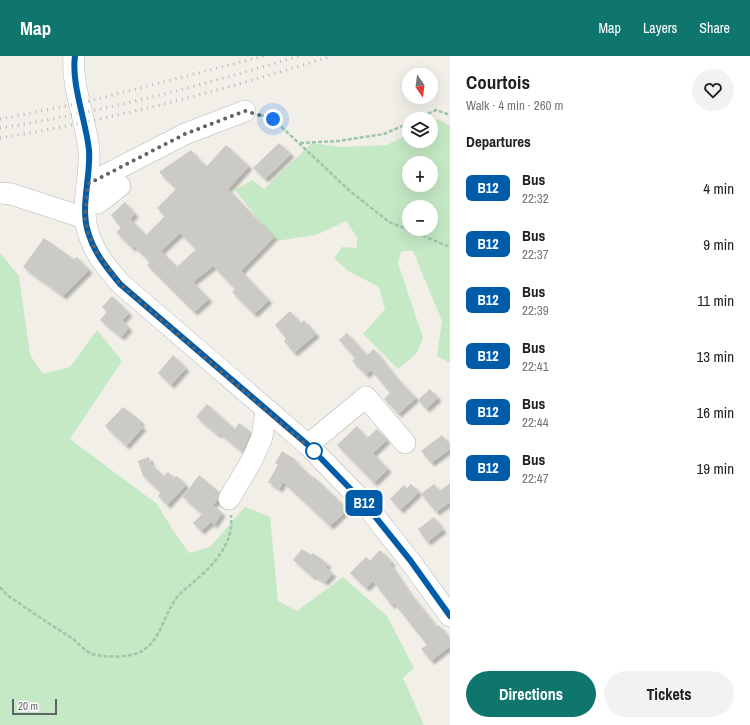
<!DOCTYPE html>
<html lang="en">
<head>
<meta charset="utf-8">
<style>
  body { margin:0; font-family:"Archivo Narrow",sans-serif; background:#f2f2f2; color:#202124; height:100vh; display:flex; flex-direction:column; font-size:15px; white-space:nowrap }
  * { box-sizing:border-box; margin:0 }
  p { font-size:13px; color:#757577 }
  .icon { flex:none; width:22px; height:22px; fill:none; stroke:currentColor; stroke-width:2; stroke-linecap:round; stroke-linejoin:round }
  .map { position:relative; flex:1; overflow:hidden }
  .side { display:flex; flex-direction:column; background:#fff; width:300px }
  .side>* { flex:none }
  .badge { padding:0 8px; border-radius:6px; font-size:14px; line-height:26px }
  .needle { width:26px; rotate:166deg }
  .buttons { position:absolute; left:402px; top:12px; display:grid; gap:8px }
  .buttons a { display:grid; place-items:center; width:36px; height:36px; border-radius:50%; background:#fff; box-shadow:0 4px 16px #0002; font-size:20px }
  .scale { position:absolute; left:12px; bottom:10px; width:45px; box-sizing:border-box; padding-left:4px; border:2px solid #5f6368; border-top:0; font-size:11px; line-height:14px; white-space:nowrap; color:#5f6368; -webkit-text-stroke:3px #fff; paint-order:stroke }
  .you { position:absolute; width:20px; height:20px; margin:-10px; border:3px solid #fff; border-radius:50%; background:#1a73e8; box-shadow:0 0 0 6px #1a73e833 }
  .map>.badge { position:absolute; translate:-50% -50%; box-shadow:0 0 0 2px #fff }
  h2 { padding:0 16px; font-size:15px; line-height:36px }
  .round { display:grid; place-items:center; flex:none; width:42px; height:42px; border-radius:21px; background:#f2f2f2 }
  .headline { display:flex; align-items:center; justify-content:space-between; height:68px; padding:0 16px }
  h1 { font-size:19px; font-weight:700; line-height:30px }
  .button { display:flex; gap:8px; margin-top:auto; padding:8px 16px }
  .button a { flex:1; height:46px; border-radius:24px; background:#0f766e; color:#fff; font-size:16px; font-weight:700; line-height:46px; text-align:center }
  .button a+a { background:#f2f2f2; color:#202124 }
  ul { padding:0; list-style:none }
  li { display:flex; align-items:center; gap:12px; height:56px; padding:0 16px }
  li div { flex:1 }
  li b { display:block; font-size:15px }
  li em { font-style:normal }
  li .badge { min-width:44px; font-weight:700; text-align:center }
  header { display:flex; align-items:center; gap:24px; box-sizing:border-box; height:56px; padding:0 20px; background:#0f766e; color:#fff }
  header strong { font-size:19px }
  nav { display:flex; gap:22px; margin-inline-start:auto; font-size:14px }
  main { display:flex; flex:1; min-height:0 }
  .map>svg:first-child { display:block }
  .green { fill:#c5e8c5; fill-rule:evenodd }
  .building { fill:#cccac5; fill-rule:evenodd; filter:url(#shadow) }
  .lines { fill:none; stroke-linecap:round; stroke-linejoin:round }
  .minor-casing { stroke:#b5b8bc; stroke-width:22 }
  .path { stroke:#9cc7a9; stroke-width:2.5; stroke-dasharray:4 2; stroke-linecap:butt }
  .minor { stroke:#fff; stroke-width:21 }
  .rail { stroke:#b6b7b8; stroke-width:3; stroke-dasharray:1 5; stroke-linecap:butt }
  .line-casing { stroke:#fff; stroke-width:9 }
  .line { stroke:#005ca9; stroke-width:6 }
  .walk { stroke:#5f6368; stroke-width:4; stroke-dasharray:0 7.2 }
  .stop-dot { fill:#fff; stroke:#005ca9; stroke-width:2 }
</style>
</head>
<body>
<header>
<strong>Map</strong>
<nav><a>Map</a><a>Layers</a><a>Share</a></nav>
</header>
<main>
<div class="map">
<svg width="450" height="669" viewBox="0 0 450 669">
  <defs>
    <filter id="shadow"><feDropShadow dx="3.5" dy="3.5" stdDeviation="1" flood-color="#0004"/></filter>
  </defs>
  <rect width="100%" height="100%" fill="#f1efe8"/>
  <g class="green">
    <path d="M438,63L450,70V307L437,300L442,265L413,195H401L398,207L423,282L416,298L398,313L363,278L385,253L379,231L348,215L334,202L342,191L357,192V181L346,165L316,179L276,185L235,134L252,124L264,133L312,87L342,91L387,89L409,78V85H431V67ZM409,107H431V129H409ZM409,151H431V173H409Z"/>
    <polygon points="0,197 19,220 30,299 43,318 70,311 97,274 122,305 70,383 157,448 174,476 189,497 210,491 245,451 270,461 278,545 297,555 343,521 387,560 414,612 403,622 424,669 0,669"/>
  </g>
  <g class="building">
    <polygon points="279,87 291,98 265,123 253,112"/>
    <path d="M226,89L249,110L228,133L274,181L241,215L269,244L254,258L232,236L235,233L213,210L193,226L209,243L194,256L147,209L150,206L134,190L132,192L116,176L121,172L111,159L125,146L135,158L130,163L146,179L165,160L157,152L176,133L159,116L191,94L203,108L204,107L207,110ZM180,177L196,193L177,211L161,195Z"/>
    <polygon points="44,182 74,203 77,201 89,214 63,240 23,211"/>
    <polygon points="112,240 129,257 122,264 129,272 121,281 100,264 107,256 102,251"/>
    <polygon points="290,255 301,267 304,264 316,278 294,297 284,285 286,282 275,269"/>
    <polygon points="347,277 367,299 374,293 394,319 416,342 398,358 384,343 390,337 371,314 366,319 352,305 355,302 339,284"/>
    <polygon points="173,299 186,312 171,329 158,317"/>
    <polygon points="430,333 438,342 426,353 418,344"/>
    <polygon points="207,348 235,373 239,367 251,376 242,396 219,377 218,379 196,361"/>
    <polygon points="123,351 141,365 139,368 143,371 126,390 105,370"/>
    <polygon points="357,370 367,382 377,373 387,384 373,397 388,413 374,427 337,389"/>
    <polygon points="442,379 450,389 450,393 431,407 421,395"/>
    <polygon points="282,395 296,404 295,405 313,422 314,421 348,453 330,470 283,426 279,433 268,426 278,409 275,407"/>
    <polygon points="149,401 151,408 164,420 168,416 174,422 177,420 186,429 167,449 158,440 161,436 143,420 138,405"/>
    <polygon points="199,419 219,436 217,444 213,449 222,457 214,469 211,466 201,475 193,467 202,458 183,441"/>
    <polygon points="450,427 450,446 436,456 421,438 434,428 440,435"/>
    <polygon points="411,428 419,436 400,454 390,443 404,429 407,432"/>
    <polygon points="434,461 443,474 427,486 418,473"/>
    <polygon points="302,493 311,499 313,497 328,508 325,512 333,517 325,526 313,519 313,521 293,504"/>
    <polygon points="380,494 392,506 390,508 409,536 437,571 439,569 450,583 450,590 431,605 421,593 427,589 394,547 391,549 373,525 366,532 350,517 366,501 370,505"/>
  </g>
  <g class="lines">
    <g class="minor-casing">
      <g id="minor">
        <path d="M74,0C71,28 86,65 89,94C91,121 80,150 88,176C94,197 107,212 121,228L308,389L365,448L410,505L450,560"/>
        <polyline points="88,128 185,78 245,55"/>
        <polyline points="0,137 11,138 85,162"/>
        <polyline points="86,147 98,147 120,130"/>
        <polyline points="308,389 366,341 405,387"/>
        <polyline points="229,443 252,404 262,381 266,354"/>
      </g>
    </g>
    <g class="path">
      <polyline points="261,59 273,63 350,135 389,166 450,191"/>
      <polyline points="417,63 436,54 450,59"/>
      <polyline points="300,87 338,85 384,78 409,67"/>
      <path d="M0,531L7,539C29,554 51,569 73,583C78,587 86,596 92,598C106,602 134,602 145,593C164,579 165,550 183,535C206,516 235,492 231,459"/>
    </g>
    <use href="#minor" class="minor"/>
    <g class="rail">
      <polyline points="0,63 86,46 264,0"/>
      <path d="M0,72C101,56 201,30 299,0"/>
      <path d="M0,82C112,64 224,34 332,0"/>
    </g>
  </g>
  <g class="lines">
    <g class="line-casing">
      <path id="line" d="M75,0C71,28 86,65 89,94C91,121 80,150 88,176C94,197 107,212 120,228L308,389L365,448L410,504L450,560"/>
    </g>
    <use href="#line" class="line"/>
    <polyline class="walk" points="273,63 245,55 185,78 88,128 85,162 88,177 96,195 120,228 317,398 314,395"/>
  </g>
  <circle class="stop-dot" cx="314" cy="395" r="8"/>
</svg>
<div class="buttons">
<a><svg class="needle" viewBox="-14 -14 28 28"><path d="M0-13l5 13h-10z" fill="#e53935"/><path d="M0 13l5-13h-10z" fill="#757577"/></svg></a>
<a><svg class="icon" aria-label="layers" viewBox="0 0 24 24"><path d="M12 4l9 5-9 5-9-5zM3 14l9 5 9-5"/></svg></a>
<a>+</a>
<a>−</a>
</div>
<div class="scale">20 m</div>
<div class="you" style="left:273px;top:63px"></div>
<b class="badge" style="left:364px;top:447px;background:#005ca9;color:#fff">B12</b>
</div>
<section class="side">
<div class="headline"><div><h1>Courtois</h1><p>Walk · 4 min · 260 m</p></div><a class="round"><svg class="icon" aria-label="heart" viewBox="0 0 24 24"><path d="M12 20l-8-8c-3-5 5-10 8-4 3-6 11-1 8 4z"/></svg></a></div>
<h2>Departures</h2>
<ul>
<li><span class="badge" style="background:#005ca9;color:#fff">B12</span><div><b>Bus</b><p>22:32</p></div><em>4 min</em></li>
<li><span class="badge" style="background:#005ca9;color:#fff">B12</span><div><b>Bus</b><p>22:37</p></div><em>9 min</em></li>
<li><span class="badge" style="background:#005ca9;color:#fff">B12</span><div><b>Bus</b><p>22:39</p></div><em>11 min</em></li>
<li><span class="badge" style="background:#005ca9;color:#fff">B12</span><div><b>Bus</b><p>22:41</p></div><em>13 min</em></li>
<li><span class="badge" style="background:#005ca9;color:#fff">B12</span><div><b>Bus</b><p>22:44</p></div><em>16 min</em></li>
<li><span class="badge" style="background:#005ca9;color:#fff">B12</span><div><b>Bus</b><p>22:47</p></div><em>19 min</em></li>
</ul>
<div class="button"><a>Directions</a><a>Tickets</a></div>
</section>
</main>
</body>
</html>
